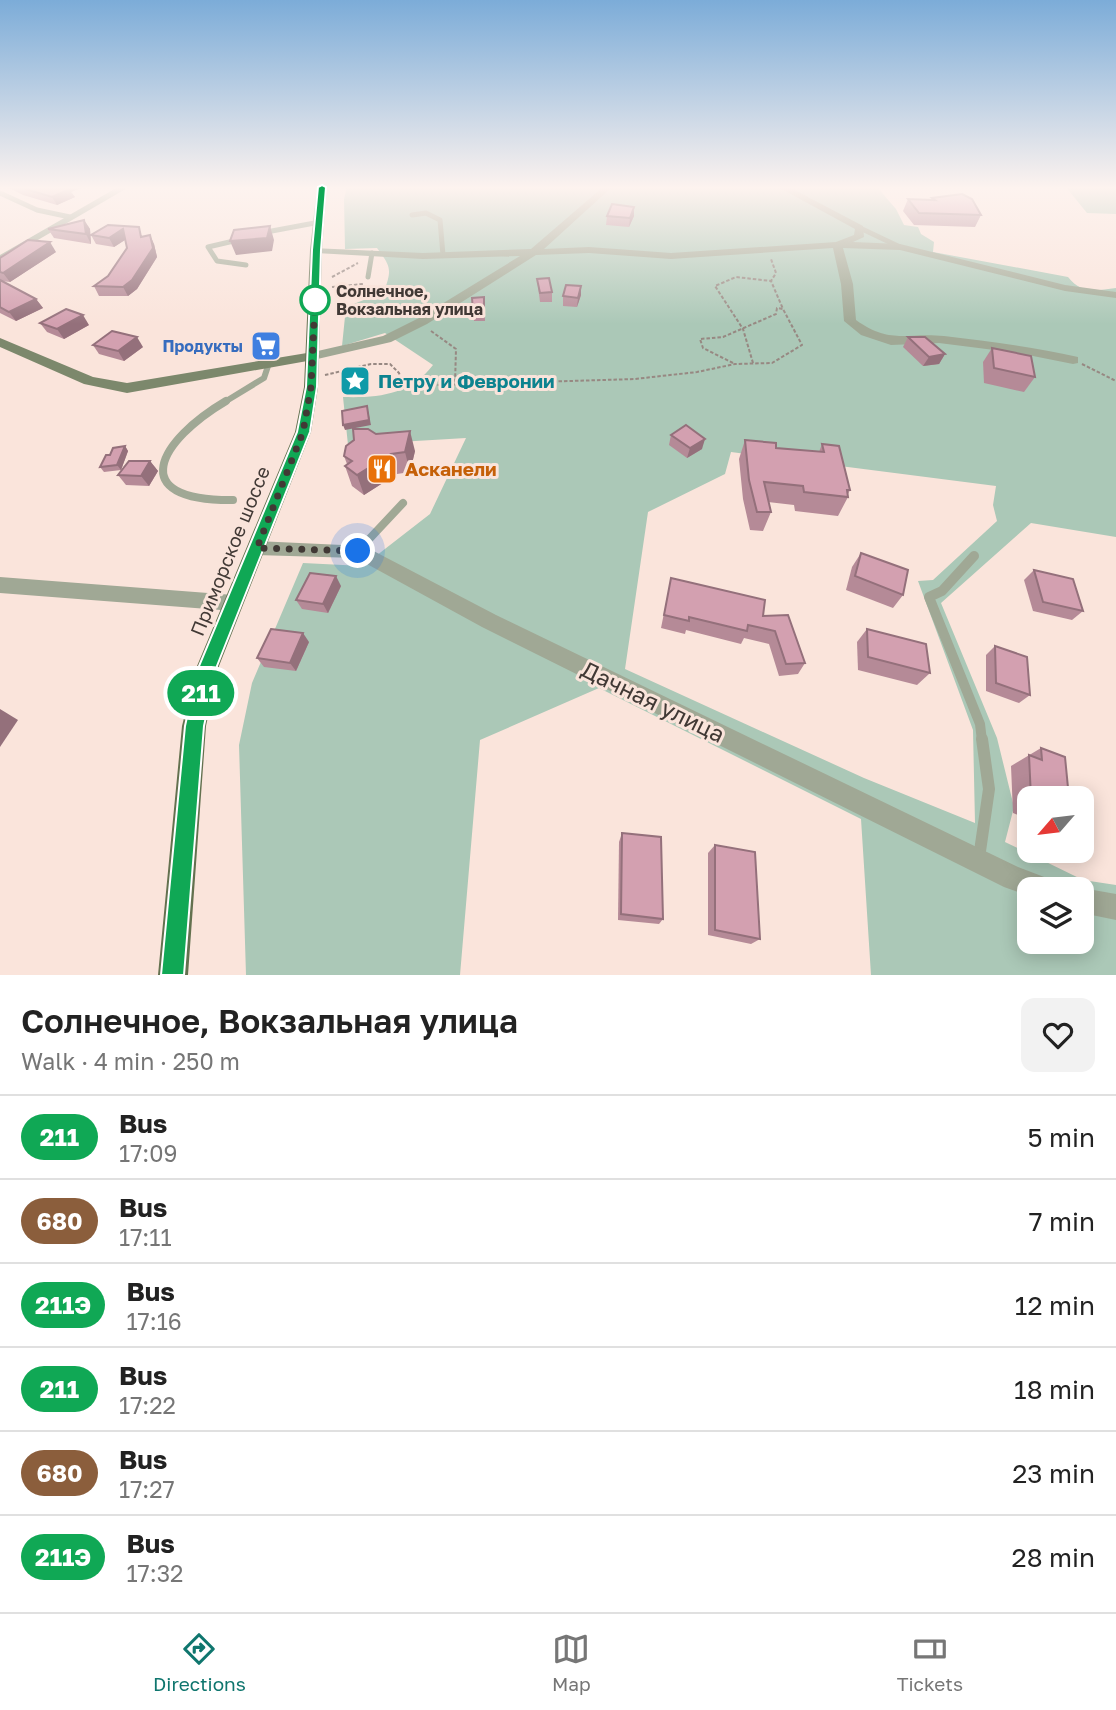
<!DOCTYPE html>
<html lang="en">
<head>
<meta charset="utf-8">
<style>
  body { margin:0; font-family:"Golos Text",sans-serif; background:#f2f2f2; color:#222; height:100vh; display:flex; flex-direction:column; font-size:26px; white-space:nowrap }
  * { box-sizing:border-box; margin:0 }
  p { font-size:23px; color:#767676 }
  .icon { flex:none; width:38px; height:38px; fill:none; stroke:currentColor; stroke-width:2; stroke-linecap:round; stroke-linejoin:round }
  .map { position:relative; height:975px; overflow:hidden }
  .panel { display:flex; flex-direction:column; background:#fff; flex:1 }
  .panel>* { flex:none }
  .badge { padding:0 14px; border-radius:23px; font-size:24px; line-height:46px }
  .needle { width:46px; rotate:242deg }
  .controls { position:absolute; left:1017px; top:786px; display:grid; gap:14px }
  .controls a { display:grid; place-items:center; width:77px; height:77px; border-radius:14px; background:#fff; box-shadow:0 4px 18px #0003; font-size:35px }
  .you { position:absolute; width:35px; height:35px; margin:-18px; border:5px solid #fff; border-radius:50%; background:#1a73e8; box-shadow:0 0 0 10px #1a73e833 }
  .map>.badge { position:absolute; translate:-50% -50%; box-shadow:0 0 0 4px #fff }
  .round { display:grid; place-items:center; flex:none; width:74px; height:74px; border-radius:14px; background:#f2f2f2 }
  .headline { display:flex; align-items:center; justify-content:space-between; height:119px; padding:0 21px }
  h1 { font-size:33px; font-weight:600; line-height:52px }
  ul { padding:0; list-style:none }
  li { display:flex; align-items:center; gap:21px; height:84px; padding:0 21px; border-top:2px solid #e0e0e0 }
  li div { flex:1 }
  li b { display:block; font-size:26px }
  li em { font-style:normal }
  li .badge { min-width:77px; font-weight:700; text-align:center }
  .menu { display:flex; justify-content:space-around; align-items:center; height:98px; border-top:2px solid #e0e0e0; background:#fff; font-size:19px; color:#767676 }
  .menu a { display:grid; justify-items:center; gap:4px }
  .menu .selected { color:#0f766e }
  .map>svg:first-child { display:block }
  .green { fill:#abc8b7; fill-rule:evenodd }
  .lines { fill:none; stroke-linecap:round; stroke-linejoin:round }
  .path { stroke:#978882; stroke-width:2; stroke-dasharray:3.5 2; stroke-linecap:butt }
  .lane-far4 { stroke:#a0a895; stroke-width:5 }
  .lane-far3 { stroke:#a0a895; stroke-width:6 }
  .lane-far2 { stroke:#a0a895; stroke-width:8 }
  .lane-far1 { stroke:#a0a895; stroke-width:10 }
  .lane { stroke:#a0a895; stroke-width:12 }
  .street { fill:#a0a895; fill-rule:evenodd }
  .secondary { fill:#7c886c; fill-rule:evenodd }
  .primary { fill:#63714f; fill-rule:evenodd }
  .wall { fill:#b58a97 }
  .shaded-wall { fill:#94707b }
  .building { fill:#d3a0b0; stroke:#94707b; stroke-width:2 }
  .line { fill:#10a855; stroke:#fff; stroke-width:2 }
  .walk { stroke:#413935; stroke-width:7; stroke-dasharray:0 12.6 }
  .stop-dot { fill:#fff; stroke:#10a855; stroke-width:3.5 }
  .labels { text-anchor:middle; stroke-width:6; stroke-linejoin:round; paint-order:stroke }
  .far-stop-label { font-size:16px; font-weight:bold; fill:#413935; stroke:#fae4db; text-anchor:start }
  .far-shop-label { font-size:16px; font-weight:bold; fill:#366cbe; stroke:#fae4db; text-anchor:end }
  .culture-label { font-size:19px; font-weight:bold; fill:#0d838f; stroke:#fae4db; text-anchor:start }
  .food-label { font-size:19px; font-weight:bold; fill:#c56008; stroke:#fae4db; text-anchor:start }
  .street-label { font-size:19px; fill:#413935; stroke:#fae4db }
  .near-street-label { font-size:23px; fill:#413935; stroke:#fae4db }
</style>
</head>
<body>
<div class="map">
<svg width="1116" height="975" viewBox="0 0 1116 975">
  <rect width="100%" height="100%" fill="#fae4db"/>
  <g class="green">
    <path d="M347,187H877L896,209L904,225L918,227L921,234L934,242L933,252L1068,277C1082,295 1097,290 1116,288V537L1031,523L941,603L997,738L1014,807L1005,842L1083,880L1116,885V975H871L861,819L599,688L480,740L460,975H246L239,745L252,683L303,563L363,566L430,514L466,438L348,445L343,397C378,398 410,395 433,365L385,333L342,346L346,307L384,292C392,269 391,267 377,248L345,249L344,199ZM731,452L996,486L993,505L997,521L933,580L918,581L973,730L975,823L864,778L625,669L648,512L725,474ZM1029,889H1082V942H1029Z"/>
    <polygon points="1066,187 1116,187 1116,214 1087,213"/>
  </g>
  <g class="lines">
    <g class="path">
      <polyline points="332,277 358,263"/>
      <polyline points="332,287 363,284"/>
      <polyline points="431,331 456,349 455,384"/>
      <polyline points="733,363 703,348 700,339 723,337 776,314 777,308 783,309 771,281 776,273 771,259"/>
      <polyline points="753,363 743,329 715,286 736,277 771,281"/>
      <polyline points="1082,364 1116,381"/>
      <polyline points="325,375 371,364 390,364 399,373 404,386 635,379 697,372 735,364 772,363 802,345 783,309"/>
    </g>
    <g class="lane-far4">
      <polyline points="0,193 37,210 70,217"/>
      <polyline points="412,215 426,213 440,220 443,255"/>
      <polyline points="860,228 900,247"/>
      <polyline points="261,233 320,222"/>
      <polyline points="238,240 208,247 217,261 246,265"/>
      <polyline points="368,277 372,253"/>
    </g>
    <polyline class="lane-far3" points="223,403 264,378 269,363"/>
    <g class="lane-far2">
      <path d="M226,401C160,440 123,501 233,500"/>
      <polyline points="358,551 403,503"/>
    </g>
    <polyline class="lane-far1" points="974,556 942,591 929,597 980,724 982,741"/>
    <polyline class="lane" points="979,858 989,789 982,739"/>
    <g class="street">
      <polygon points="118,187 129,187 0,262 0,255"/>
      <path d="M603,187H612L544,249L589,247L671,253L836,242L854,235L855,229L778,187H789L863,226L864,237L853,242L900,244L1065,285L1116,292V298L1065,291L900,250L843,248L853,284L856,320C891,345 906,332 944,336C988,341 1034,347 1078,357V363L1073,364L1018,353L939,343L891,345L861,335L844,321L841,284L833,248L671,259L589,253L536,255L427,324L391,342L313,360L307,356L309,353L383,336L419,318L520,256L423,259L316,253L311,250L312,248L423,253L531,249Z"/>
      <polygon points="256,541 364,546 496,615 1018,867 1052,880 1056,889 1029,889 1029,896 1004,887 482,627 356,558 256,555 250,553 247,548 250,543"/>
      <polygon points="0,577 234,595 241,597 243,603 241,609 234,611 0,593"/>
      <polygon points="1082,888 1116,894 1116,920 1082,913"/>
    </g>
    <polygon class="secondary" points="0,338 93,377 127,383 313,352 320,356 313,360 127,393 84,384 0,347"/>
    <polygon class="primary" points="317,187 327,187 322,250 318,387 311,432 219,666 206,726 188,975 158,975 182,726 197,666 295,432 304,387 310,250"/>
  </g>
  <g class="wall">
    <polygon points="7,187 83,187 71,192 75,197 57,205 23,195"/>
    <polygon points="932,198 981,215 975,227 914,225 903,211 908,199 931,199"/>
    <polygon points="607,216 634,216 629,227 606,225"/>
    <polygon points="84,220 90,229 91,244 54,238 48,229"/>
    <polygon points="91,235 144,236 154,244 157,257 137,289 128,296 99,296 94,286 108,276 127,248 125,240 114,247 96,244"/>
    <polygon points="56,252 10,282 1,281 36,299 43,308 16,321 0,313 0,258"/>
    <polygon points="537,279 552,292 552,302 540,302"/>
    <polygon points="581,295 577,307 563,306 563,296"/>
    <polygon points="484,297 485,321 474,321 473,312"/>
    <polygon points="40,323 89,325 64,339 47,332"/>
    <polygon points="908,337 945,354 939,364 923,366 903,347"/>
    <polygon points="93,345 143,347 124,361 99,354"/>
    <polygon points="992,348 1035,377 1024,392 984,383 983,362"/>
    <polygon points="376,434 415,451 410,472 397,474 364,495 352,486 345,466 347,464 344,456"/>
    <polygon points="671,435 702,449 687,458 669,445"/>
    <polygon points="745,440 776,448 819,452 822,444 850,490 848,494 848,497 838,516 795,511 794,505 768,502 771,512 763,531 750,530 743,499 739,459"/>
    <polygon points="125,446 128,451 121,470 104,472 100,467 110,455"/>
    <polygon points="150,461 158,471 149,486 126,485 118,475"/>
    <polygon points="861,553 903,595 893,608 846,590 852,567"/>
    <polygon points="1034,570 1083,611 1072,620 1033,611 1024,580"/>
    <polygon points="671,578 763,616 805,663 798,674 779,676 769,644 744,638 741,644 686,630 685,634 661,628"/>
    <polygon points="341,586 328,613 302,609 296,600"/>
    <polygon points="867,629 930,673 917,685 858,670 857,642"/>
    <polygon points="309,642 296,671 264,667 257,658"/>
    <polygon points="995,646 1030,695 1019,703 986,691 986,655"/>
    <polygon points="1041,748 1069,798 1029,798 1029,819 1013,813 1011,766"/>
    <polygon points="622,833 663,919 659,924 618,920 619,842"/>
    <polygon points="715,845 760,939 751,944 708,935 708,853"/>
  </g>
  <g class="shaded-wall">
    <polygon points="60,187 83,187 71,192 75,197 57,205 52,197"/>
    <polygon points="634,207 634,216 629,227 630,218"/>
    <polygon points="84,220 90,229 91,244 86,234"/>
    <polygon points="270,226 274,240 272,251 236,255 230,241"/>
    <polygon points="123,229 128,238 114,247 109,238"/>
    <polygon points="150,235 154,244 157,257 137,289 128,296 123,287"/>
    <polygon points="50,242 56,252 10,282 3,273"/>
    <polygon points="581,286 581,295 577,307 578,298"/>
    <polygon points="36,299 43,308 16,321 9,312"/>
    <polygon points="83,315 89,325 64,339 57,329"/>
    <polygon points="137,337 143,347 124,361 118,351"/>
    <polygon points="945,354 939,364 923,366 929,357"/>
    <polygon points="367,406 371,425 345,430 343,425"/>
    <polygon points="410,431 415,451 410,472 405,452"/>
    <polygon points="705,439 702,449 687,458 690,448"/>
    <polygon points="125,446 128,451 121,470 117,465"/>
    <polygon points="391,454 397,474 364,495 357,475"/>
    <polygon points="150,461 158,471 149,486 141,476"/>
    <polygon points="336,576 341,586 328,613 323,604"/>
    <polygon points="303,633 309,642 296,671 290,663"/>
    <polygon points="0,709 18,720 0,747"/>
  </g>
  <g class="building">
    <polygon points="19,187 62,187 70,189 52,197"/>
    <polygon points="962,194 972,199 981,215 919,213 908,199 935,200 932,198"/>
    <polygon points="612,204 634,207 630,218 607,216"/>
    <polygon points="84,220 86,234 48,229"/>
    <polygon points="108,225 139,227 141,237 150,235 153,248 132,280 123,287 94,286 108,276 127,248 123,229 109,238 91,235"/>
    <polygon points="270,226 267,238 230,241 234,230"/>
    <polygon points="28,240 50,242 3,273 0,272 0,258"/>
    <polygon points="549,278 552,292 540,293 537,279"/>
    <polygon points="0,280 36,299 9,312 0,307"/>
    <polygon points="566,285 581,286 578,298 563,296"/>
    <polygon points="484,297 484,311 473,312 472,298"/>
    <polygon points="66,309 83,315 57,329 40,323"/>
    <polygon points="112,331 137,337 118,351 93,345"/>
    <polygon points="908,337 925,337 945,354 929,357"/>
    <polygon points="992,348 1031,356 1035,377 994,368"/>
    <polygon points="367,406 369,420 343,425 342,411"/>
    <polygon points="686,425 705,439 690,448 671,435"/>
    <polygon points="353,429 368,429 376,434 410,431 405,452 391,454 357,475 345,466 352,461 344,456 346,446 354,440"/>
    <polygon points="745,440 776,443 776,448 824,452 822,444 839,446 850,490 847,490 848,497 804,492 803,486 764,482 771,512 757,512 749,480"/>
    <polygon points="125,446 117,465 100,467 106,455 110,455 113,448"/>
    <polygon points="129,461 150,461 141,476 118,475"/>
    <polygon points="861,553 908,570 903,595 855,576"/>
    <polygon points="1034,570 1073,579 1083,611 1043,602"/>
    <polygon points="310,573 336,576 323,604 296,600"/>
    <polygon points="671,578 765,600 763,616 788,615 805,663 786,664 775,631 748,625 747,631 689,617 689,621 664,615"/>
    <polygon points="271,629 303,633 290,663 257,658"/>
    <polygon points="867,629 926,644 930,673 868,657"/>
    <polygon points="995,646 1027,657 1030,695 996,683"/>
    <polygon points="1041,748 1065,757 1069,798 1031,798 1029,755 1042,760"/>
    <polygon points="622,833 661,837 663,919 621,914"/>
    <polygon points="715,845 755,852 760,939 715,930"/>
  </g>
  <linearGradient id="sky" x2="0" y2="1"><stop stop-color="#7cacd8"/><stop offset="0.58" stop-color="#fdf3ef"/><stop offset="1" stop-color="#fdf3ef" stop-opacity="0"/></linearGradient>
  <rect width="1116" height="324" fill="url(#sky)"/>
  <polygon class="line" points="322,185 326,187 321,250 317,387 310,432 217,666 204,726 184,975 161,975 185,726 192,694 199,666 297,432 306,387 312,250 318,187"/>
  <g class="lines">
    <polyline class="walk" points="315,300 311,387 303,432 257,548 358,551"/>
  </g>
  <defs>
    <g id="supermarket-square" transform="scale(1.575)"><rect x="-9" y="-9" width="18" height="18" rx="4" fill="#3f7fe0" stroke="#fae4db"/><path d="M-6-5.5h2.5l.6 2H6L4.5 2H-2.5L-4.4-4H-6ZM-1.5 3.2a1.3 1.3 0 1 0 .1 0ZM3 3.2a1.3 1.3 0 1 0 .1 0Z" fill="#fff"/></g>
    <g id="sight-square" transform="scale(1.575)"><rect x="-9" y="-9" width="18" height="18" rx="4" fill="#0f9aa8" stroke="#fae4db"/><path d="M0-6L1.8-2.2L6-1.7L2.9 1.2L3.7 5.4L0 3.3L-3.7 5.4L-2.9 1.2L-6-1.7L-1.8-2.2Z" fill="#fff"/></g>
    <g id="restaurant-square" transform="scale(1.575)"><rect x="-9" y="-9" width="18" height="18" rx="4" fill="#e8710a" stroke="#fae4db"/><path d="M-5-6h1v4h1v-4h1v4h1v-4h1v5L-1.5 .5V6h-2V.5L-5-1ZM5-6V6H3V1.5H1.5Q1.5-4 5-6Z" fill="#fff"/></g>
  </defs>
  <g fill-rule="evenodd">
    <use href="#supermarket-square" x="266" y="346"/>
    <use href="#sight-square" x="355" y="381"/>
    <use href="#restaurant-square" x="382" y="469"/>
  </g>
  <circle class="stop-dot" cx="315" cy="300" r="14"/>
  <g class="labels">
    <g class="far-stop-label">
      <text x="336" y="297">Солнечное,<tspan x="336" dy="18">Вокзальная улица</tspan></text>
    </g>
    <g class="far-shop-label">
      <text x="243" y="352">Продукты</text>
    </g>
    <g class="culture-label">
      <text x="378" y="388">Петру и Февронии</text>
    </g>
    <g class="food-label">
      <text x="405" y="476">Асканели</text>
    </g>
    <g class="street-label">
      <text transform="translate(230 551) rotate(-68)" y="7">Приморское шоссе</text>
    </g>
    <g class="near-street-label">
      <text transform="translate(653 702) rotate(26)" y="8">Дачная улица</text>
    </g>
  </g>
</svg>
<div class="controls">
<a><svg class="needle" viewBox="-14 -14 28 28"><path d="M0-13l5 13h-10z" fill="#e53935"/><path d="M0 13l5-13h-10z" fill="#767676"/></svg></a>
<a><svg class="icon" aria-label="layers" viewBox="0 0 24 24"><path d="M12 4l9 5-9 5-9-5zM3 14l9 5 9-5"/></svg></a>
</div>
<div class="you" style="left:358px;top:551px"></div>
<b class="badge" style="left:201px;top:693px;background:#10a855;color:#fff">211</b>
</div>
<section class="panel">
<div class="headline"><div><h1>Солнечное, Вокзальная улица</h1><p>Walk · 4 min · 250 m</p></div><a class="round"><svg class="icon" aria-label="heart" viewBox="0 0 24 24"><path d="M12 20l-8-8c-3-5 5-10 8-4 3-6 11-1 8 4z"/></svg></a></div>
<ul>
<li><span class="badge" style="background:#10a855;color:#fff">211</span><div><b>Bus</b><p>17:09</p></div><em>5 min</em></li>
<li><span class="badge" style="background:#8b5e3c;color:#fff">680</span><div><b>Bus</b><p>17:11</p></div><em>7 min</em></li>
<li><span class="badge" style="background:#10a855;color:#fff">211Э</span><div><b>Bus</b><p>17:16</p></div><em>12 min</em></li>
<li><span class="badge" style="background:#10a855;color:#fff">211</span><div><b>Bus</b><p>17:22</p></div><em>18 min</em></li>
<li><span class="badge" style="background:#8b5e3c;color:#fff">680</span><div><b>Bus</b><p>17:27</p></div><em>23 min</em></li>
<li><span class="badge" style="background:#10a855;color:#fff">211Э</span><div><b>Bus</b><p>17:32</p></div><em>28 min</em></li>
</ul>
</section>
<nav class="menu">
<a class="selected"><svg class="icon" aria-label="directions" viewBox="0 0 24 24"><path d="M12 3l9 9-9 9-9-9zM9 14v-3h6M13 9l2 2-2 2"/></svg>Directions</a>
<a><svg class="icon" aria-label="map" viewBox="0 0 24 24"><path d="M3 6l6-2 6 2 6-2v14l-6 2-6-2-6 2zM9 4v14M15 6v14"/></svg>Map</a>
<a><svg class="icon" aria-label="tickets" viewBox="0 0 24 24"><path d="M3 7h18v10H3zM15 7v10"/></svg>Tickets</a>
</nav>
</body>
</html>
